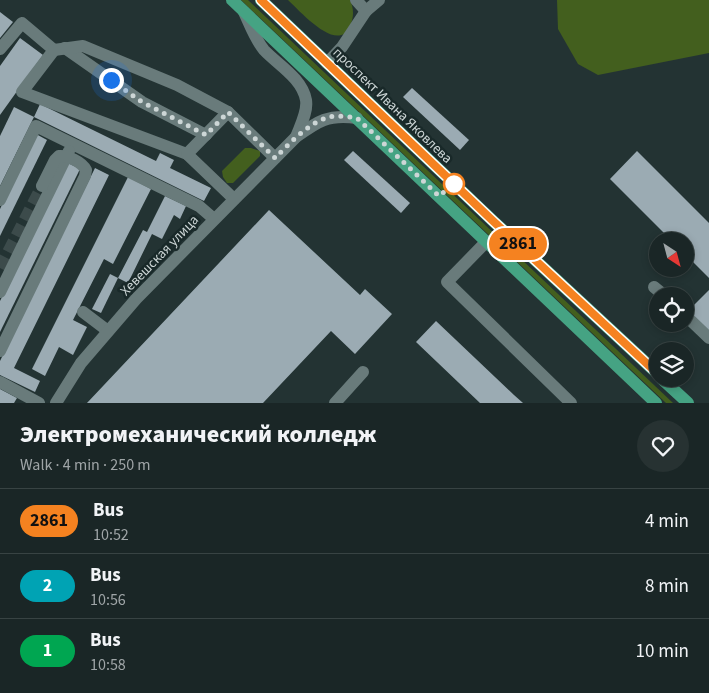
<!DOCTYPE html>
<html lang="en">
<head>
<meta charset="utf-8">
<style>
  body { margin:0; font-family:"Source Sans 3",sans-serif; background:#273232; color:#f1f3f6; height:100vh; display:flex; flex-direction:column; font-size:19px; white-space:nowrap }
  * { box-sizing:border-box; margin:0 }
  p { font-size:16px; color:#9fa5a7 }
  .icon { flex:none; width:28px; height:28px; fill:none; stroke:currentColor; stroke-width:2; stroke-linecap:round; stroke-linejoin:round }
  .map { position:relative; height:403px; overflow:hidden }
  .drawer { display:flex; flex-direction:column; background:#1a2626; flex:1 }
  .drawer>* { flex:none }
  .badge { padding:0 10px; border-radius:16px; font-size:18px; line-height:32px }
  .needle { width:32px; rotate:144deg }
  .controls { position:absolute; left:649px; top:232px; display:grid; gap:10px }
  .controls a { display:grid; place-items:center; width:45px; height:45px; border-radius:50%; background:#1a2626; box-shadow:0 2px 8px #0003,0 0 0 1px #384343; font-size:25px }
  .you { position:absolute; width:25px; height:25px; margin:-12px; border:4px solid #fff; border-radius:50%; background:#1a73e8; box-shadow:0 0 0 8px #1a73e833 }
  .map>.badge { position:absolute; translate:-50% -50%; box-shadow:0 0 0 2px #fff }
  .round { display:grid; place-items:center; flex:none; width:52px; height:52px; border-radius:26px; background:#273232 }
  .headline { display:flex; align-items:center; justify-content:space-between; height:85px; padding:0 20px }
  h1 { font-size:24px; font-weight:800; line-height:38px }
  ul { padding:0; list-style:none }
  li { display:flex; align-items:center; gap:15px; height:65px; padding:0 20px; border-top:1px solid #384343 }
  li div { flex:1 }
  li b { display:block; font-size:19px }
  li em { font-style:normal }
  li .badge { min-width:55px; font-weight:700; text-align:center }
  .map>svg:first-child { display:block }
  .green { fill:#435f1e }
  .building { fill:#9babb3 }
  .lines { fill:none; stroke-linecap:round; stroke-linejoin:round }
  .minor-tunnel { stroke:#3c4b4b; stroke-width:12; stroke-dasharray:12 6; stroke-linecap:butt }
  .minor { stroke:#697b7b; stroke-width:12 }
  .major { stroke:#45a383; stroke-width:12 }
  .line-casing { stroke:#fff; stroke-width:11 }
  .line { stroke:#f58220; stroke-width:8 }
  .walk { stroke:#cdd6d6; stroke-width:5; stroke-dasharray:0 9 }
  .stop-dot { fill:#fff; stroke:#f58220; stroke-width:2.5 }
  .labels { text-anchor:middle; stroke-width:5; stroke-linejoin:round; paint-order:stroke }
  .street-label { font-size:14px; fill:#cdd6d6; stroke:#192929 }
</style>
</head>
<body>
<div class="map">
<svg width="709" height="403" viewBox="0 0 709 403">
  <rect width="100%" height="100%" fill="#233333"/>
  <g class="green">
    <polygon points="241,0 248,0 673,403 666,403"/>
    <path d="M288,0H350C354,9 354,17 350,26C338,55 299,10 288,0Z"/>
    <polygon points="557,0 709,0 709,53 598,75 578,64 558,29"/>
    <polygon points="245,148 251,148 260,151 260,156 233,183 227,183 223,177 222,171"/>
  </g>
  <g class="building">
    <polygon points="0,12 13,22 0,38"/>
    <polygon points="20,38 43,55 0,115 0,66"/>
    <polygon points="412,88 469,140 460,150 403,97"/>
    <polygon points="40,104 156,161 160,153 174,160 170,168 211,188 204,201 34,117"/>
    <polygon points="14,107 34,117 0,186 0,136"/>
    <polygon points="36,134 47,140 0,236 0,209"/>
    <polygon points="353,151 410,203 401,213 344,160"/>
    <polygon points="637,151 709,223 709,278 685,254 685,241 672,241 610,179"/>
    <polygon points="68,163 80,169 0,332 0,301"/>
    <polygon points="95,168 109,175 14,368 40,381 35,392 0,375 0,361"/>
    <polygon points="128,177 151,189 113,264 104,259 73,320 87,327 73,355 59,347 45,376 32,369"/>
    <polygon points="165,196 186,206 180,219 174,215 162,239 152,234 128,283 118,278 143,230 147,232"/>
    <polygon points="269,210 360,295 365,289 392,314 355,354 331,331 263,403 87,403"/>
    <polygon points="110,274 118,278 101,313 92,309"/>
    <polygon points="709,290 709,331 688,311"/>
    <polygon points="436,321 514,395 523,403 480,403 416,342"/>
    <polygon points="0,389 17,398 14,403 0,403"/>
  </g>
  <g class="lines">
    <polyline class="minor-tunnel" points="0,268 42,186"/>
    <g class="minor">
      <polyline points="356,0 366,11"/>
      <path d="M244,12C250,25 255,39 264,50C278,65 302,78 306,100C308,112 300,126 296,137"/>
      <polyline points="65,48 142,102 206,135"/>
      <polyline points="0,49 22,23 54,50 22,92 187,154"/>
      <polyline points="54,50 83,46 177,85 228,112 275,158"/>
      <polyline points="327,63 342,47 366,11 379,0"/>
      <polyline points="228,112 187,154 234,199"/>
      <polyline points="0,200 36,126 199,206 214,219"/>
      <polyline points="487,241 447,282 571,403"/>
      <polyline points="654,287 665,296"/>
      <polyline points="0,292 69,151"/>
      <polyline points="83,312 108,331"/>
      <polyline points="685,315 709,338"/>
      <path d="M0,351L85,176L86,170C82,162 67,155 59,156L55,160L42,186"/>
      <polyline points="0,382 39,403"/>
      <path d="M56,403L81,363L136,299L296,137C318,121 328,114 357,118"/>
      <polyline points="335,403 363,372"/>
    </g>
    <g class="major">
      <polyline points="232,0 656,403"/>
      <polyline points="261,0 492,220 658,374"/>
      <polyline points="662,379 688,403"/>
    </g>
  </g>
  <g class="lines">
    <g class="line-casing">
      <polyline id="line" points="261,0 492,220 658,374"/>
    </g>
    <use href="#line" class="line"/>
    <path class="walk" d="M111,80L142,102L206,135L228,112L275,158C290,143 308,123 329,117C338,115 348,117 357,118L439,196L454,184"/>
  </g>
  <circle class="stop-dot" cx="454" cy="184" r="10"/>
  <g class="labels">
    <g class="street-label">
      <text transform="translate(393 105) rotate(44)" y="5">проспект Ивана Яковлева</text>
      <text transform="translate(159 255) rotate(-46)" y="5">Хевешская улица</text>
    </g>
  </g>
</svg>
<div class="controls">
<a><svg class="needle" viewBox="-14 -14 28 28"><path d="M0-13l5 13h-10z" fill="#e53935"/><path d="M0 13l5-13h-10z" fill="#9fa5a7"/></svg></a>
<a><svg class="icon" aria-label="locate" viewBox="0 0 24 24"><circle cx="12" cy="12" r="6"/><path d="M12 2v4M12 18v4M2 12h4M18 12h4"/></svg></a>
<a><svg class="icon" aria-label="layers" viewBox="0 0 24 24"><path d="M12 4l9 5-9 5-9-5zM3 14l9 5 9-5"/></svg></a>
</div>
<div class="you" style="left:111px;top:80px"></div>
<b class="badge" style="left:518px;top:244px;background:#f58220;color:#111">2861</b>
</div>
<section class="drawer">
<div class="headline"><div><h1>Электромеханический колледж</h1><p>Walk · 4 min · 250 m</p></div><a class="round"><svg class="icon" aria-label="heart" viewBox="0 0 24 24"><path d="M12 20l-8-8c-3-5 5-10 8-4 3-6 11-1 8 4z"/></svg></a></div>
<ul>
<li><span class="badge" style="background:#f58220;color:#111">2861</span><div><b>Bus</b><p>10:52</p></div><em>4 min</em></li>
<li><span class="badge" style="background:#00a3b4;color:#fff">2</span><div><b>Bus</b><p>10:56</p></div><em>8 min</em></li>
<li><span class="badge" style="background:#00a651;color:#fff">1</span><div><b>Bus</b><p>10:58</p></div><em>10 min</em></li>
</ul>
</section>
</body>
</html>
